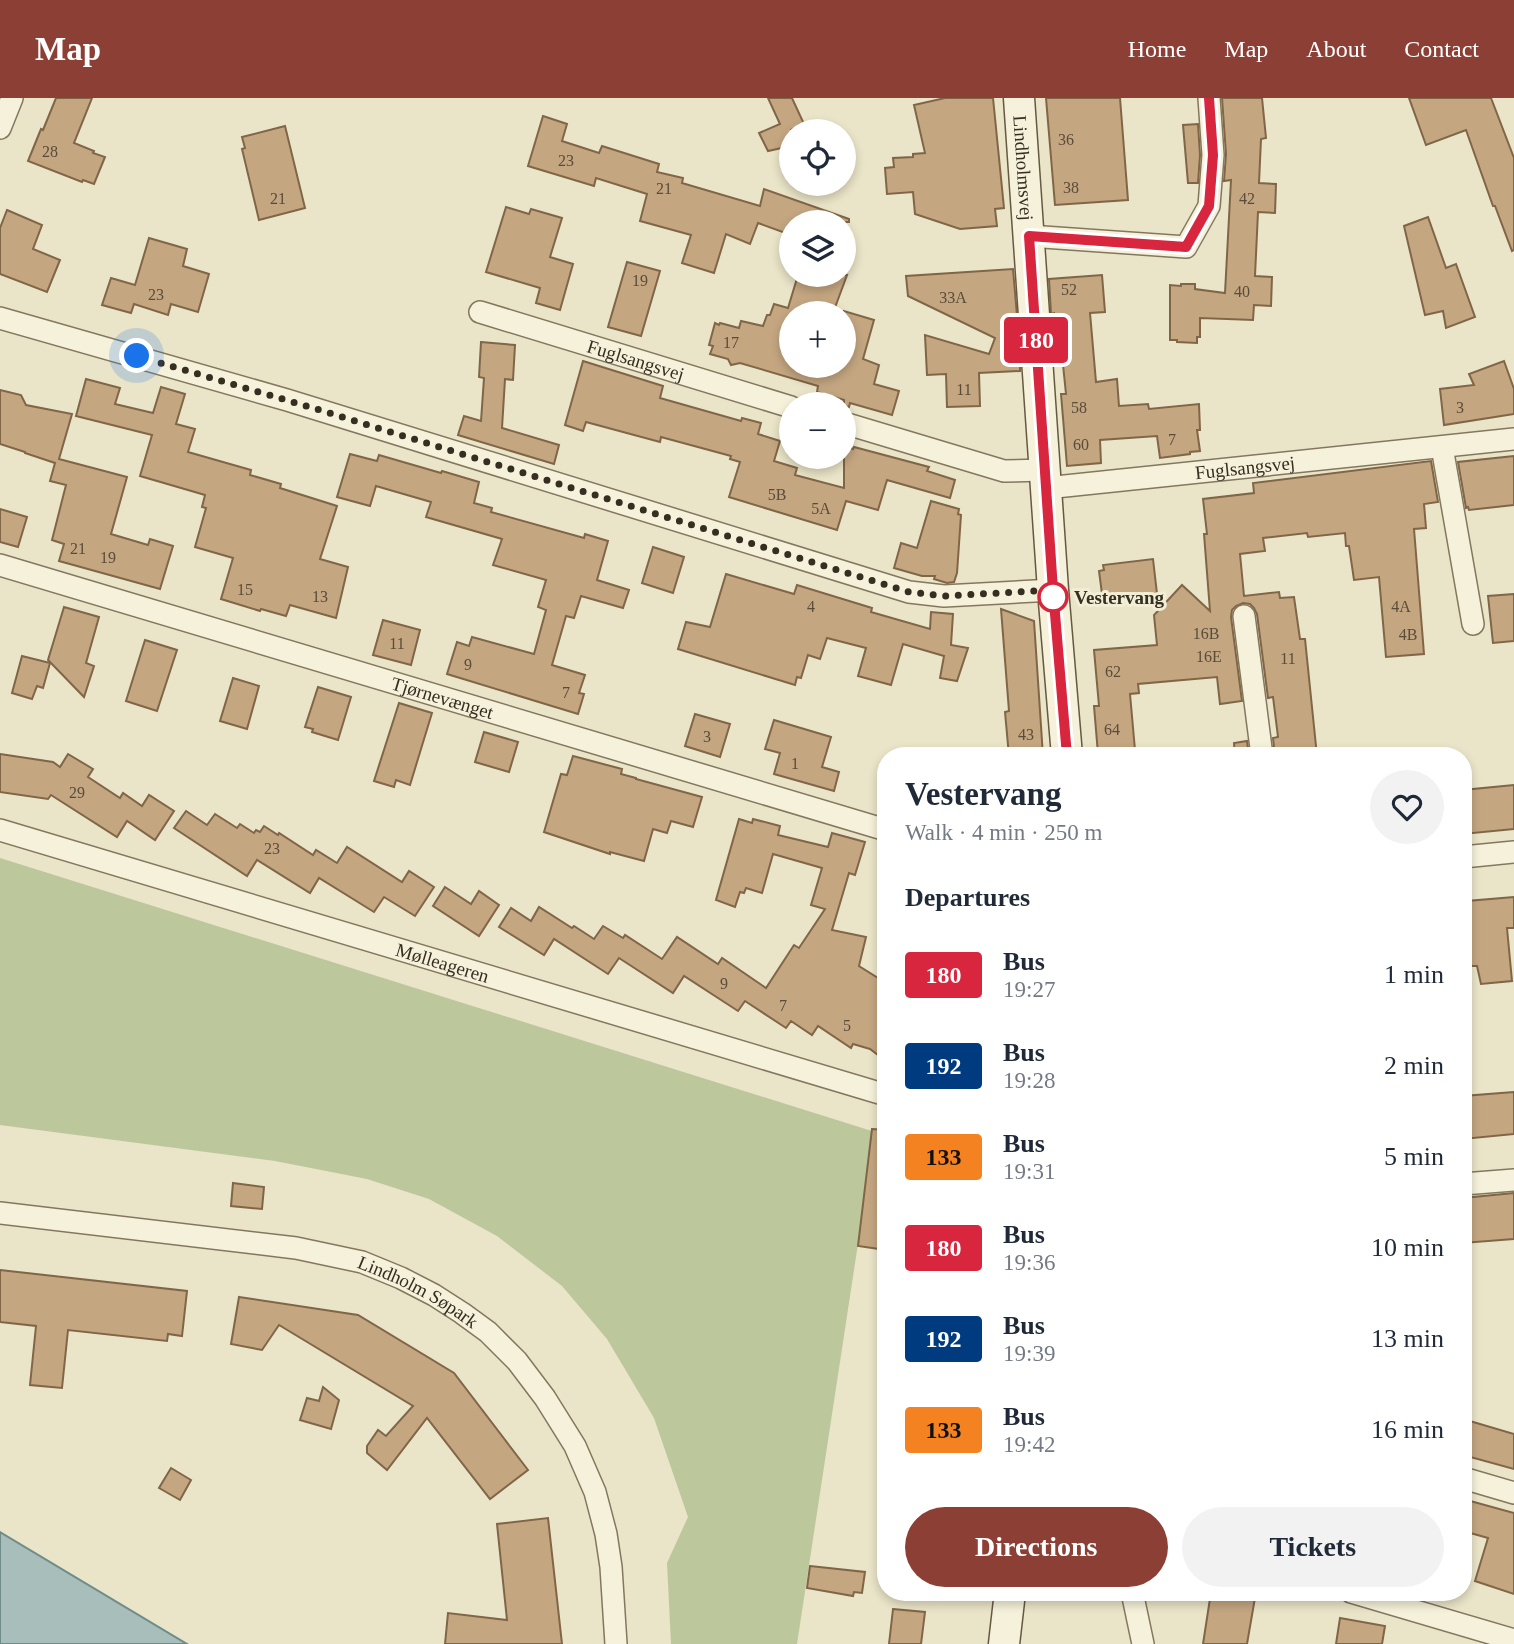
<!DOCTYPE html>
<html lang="en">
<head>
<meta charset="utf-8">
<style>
  body { margin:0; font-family:Georgia,serif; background:#f2f2f3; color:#1f2937; height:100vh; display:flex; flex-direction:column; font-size:26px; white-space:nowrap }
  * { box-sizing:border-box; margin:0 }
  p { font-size:23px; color:#747a83 }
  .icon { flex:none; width:38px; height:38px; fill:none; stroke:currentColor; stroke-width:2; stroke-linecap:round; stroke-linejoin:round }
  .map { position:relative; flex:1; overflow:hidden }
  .side { position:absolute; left:877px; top:649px; width:595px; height:854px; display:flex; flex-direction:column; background:#fff; border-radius:28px; box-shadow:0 4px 10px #0003 }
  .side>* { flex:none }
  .badge { padding:0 14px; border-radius:5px; font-size:24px; line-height:46px }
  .buttons { position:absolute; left:779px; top:21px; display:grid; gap:14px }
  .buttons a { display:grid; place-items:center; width:77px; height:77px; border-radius:50%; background:#fff; box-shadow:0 4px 10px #0003; font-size:35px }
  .you { position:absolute; width:35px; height:35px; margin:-18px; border:5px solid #fff; border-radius:50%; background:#1a73e8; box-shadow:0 0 0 10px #1a73e833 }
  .map>.badge { position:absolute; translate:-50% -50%; box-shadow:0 0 0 4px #fff }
  h2 { padding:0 28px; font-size:26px; line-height:63px }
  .round { display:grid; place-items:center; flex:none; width:74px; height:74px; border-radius:37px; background:#f2f2f3 }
  .summary { display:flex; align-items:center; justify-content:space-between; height:119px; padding:0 28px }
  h1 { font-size:33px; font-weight:700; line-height:52px }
  .action { display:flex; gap:14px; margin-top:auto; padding:14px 28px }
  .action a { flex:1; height:80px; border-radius:42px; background:#8c4035; color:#fff; font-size:28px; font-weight:700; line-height:80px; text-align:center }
  .action a+a { background:#f2f2f3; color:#1f2937 }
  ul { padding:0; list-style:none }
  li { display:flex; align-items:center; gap:21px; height:91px; padding:0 28px }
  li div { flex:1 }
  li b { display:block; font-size:26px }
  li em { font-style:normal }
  li .badge { min-width:77px; font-weight:700; text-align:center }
  header { display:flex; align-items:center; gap:42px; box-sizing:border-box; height:98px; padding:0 35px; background:#8c4035; color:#fff }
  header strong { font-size:33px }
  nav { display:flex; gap:38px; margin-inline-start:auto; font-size:24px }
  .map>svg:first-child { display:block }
  .green { fill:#bcc79c }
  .water { fill:#a8bebb; stroke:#708c89; stroke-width:2 }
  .building { fill:#c4a681; stroke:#806647; stroke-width:2 }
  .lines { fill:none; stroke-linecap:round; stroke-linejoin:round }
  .street-casing { stroke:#84775f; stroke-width:24 }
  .secondary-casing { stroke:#665942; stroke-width:33 }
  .street { stroke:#f5f1da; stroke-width:21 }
  .secondary { stroke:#f5f1da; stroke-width:30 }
  .line-casing { stroke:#fff; stroke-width:16 }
  .line { stroke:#d7263d; stroke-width:10 }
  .walk { stroke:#362e21; stroke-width:7; stroke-dasharray:0 12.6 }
  .stop-dot { fill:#fff; stroke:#d7263d; stroke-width:3.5 }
  .labels { text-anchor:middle; stroke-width:6; stroke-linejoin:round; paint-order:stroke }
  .number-label { font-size:16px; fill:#5a4c39 }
  .street-label { font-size:19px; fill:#362e21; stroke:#f2eed6 }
  .stop-label { font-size:19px; font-weight:bold; fill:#362e21; stroke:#f2eed6; text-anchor:start }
</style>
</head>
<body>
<header>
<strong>Map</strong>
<nav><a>Home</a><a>Map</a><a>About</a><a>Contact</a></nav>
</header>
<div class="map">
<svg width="1514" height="1546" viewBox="0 0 1514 1546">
  <rect width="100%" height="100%" fill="#eae4c8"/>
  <polygon class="green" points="0,760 875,1034 797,1546 671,1546 667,1465 688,1419 654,1320 607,1241 562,1188 497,1138 429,1101 367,1081 275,1063 0,1027"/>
  <polygon class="water" points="0,1434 187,1546 0,1546"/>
  <g class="building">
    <polygon points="56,0 92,0 74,45 94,53 93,55 105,59 94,86 83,82 82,84 28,63 41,31 43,32"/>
    <polygon points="768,0 792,0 804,26 791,32 791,48 768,53 759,35 780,26"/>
    <polygon points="945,0 993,0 1004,110 995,111 997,128 960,131 915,116 913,94 887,96 885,70 894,69 893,60 913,59 913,56 925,55 914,7"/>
    <polygon points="1046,0 1120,0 1128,102 1055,107"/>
    <polygon points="1222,0 1262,0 1266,40 1261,41 1259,85 1276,86 1275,115 1258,114 1255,178 1272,179 1271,208 1254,207 1253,222 1200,220 1200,239 1197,239 1197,245 1177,244 1177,242 1170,242 1170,187 1181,188 1181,186 1195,186 1195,191 1225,195 1231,82 1224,83 1226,56"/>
    <polygon points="1409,0 1491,0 1514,60 1514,152 1512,153 1495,108 1493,108 1466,32 1426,47"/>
    <polygon points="543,18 567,26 562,43 599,55 602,48 659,66 657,74 683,80 682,85 760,108 764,91 849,121 849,124 791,124 791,137 758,125 750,146 726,136 714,175 682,165 691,137 640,123 647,96 596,80 594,88 528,68"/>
    <polygon points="1198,26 1200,57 1198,85 1188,85 1183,27"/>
    <polygon points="285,28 305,110 259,122 242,51 245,50 242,39"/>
    <polygon points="506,109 529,116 531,111 562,120 550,159 573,166 560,212 536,205 540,190 486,174"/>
    <polygon points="7,112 42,127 33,151 60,162 47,194 0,176 0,130"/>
    <polygon points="1428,119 1446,170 1456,166 1475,219 1446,230 1443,213 1425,217 1404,128"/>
    <polygon points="149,140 187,151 183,168 209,176 198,214 171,206 168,217 134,206 131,215 102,207 111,180 135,187"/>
    <polygon points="627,164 660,173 641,238 608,229"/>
    <polygon points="1013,171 1017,218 1012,219 1014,263 1020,265 1020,273 979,275 980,308 947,309 946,276 927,277 925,237 989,256 995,240 908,198 906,178"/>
    <polygon points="798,177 847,177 833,215 791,215 791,268 844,268 844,213 874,222 863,261 879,267 874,286 899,293 892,317 850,305 849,309 844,308 844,302 817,294 818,288 740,265 731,267 728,261 710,256 713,248 709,247 715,225 719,227 720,225 739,230 741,223 763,228 767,217 770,217 774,206 788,210"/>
    <polygon points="1102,177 1105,214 1090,215 1096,284 1117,281 1119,308 1148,306 1149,311 1199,306 1200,332 1197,332 1200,353 1190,354 1190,356 1160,360 1157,338 1100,342 1101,365 1067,368 1061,296 1066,296 1059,228 1055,228 1054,215 1051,216 1049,181"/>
    <polygon points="481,244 515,247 513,282 505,281 502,330 559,347 554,366 458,337 464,318 481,323 484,280 479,279"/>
    <polygon points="583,263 663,288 660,300 741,323 742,320 761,325 758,336 780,343 774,363 797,370 795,377 844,390 844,348 853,351 854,349 929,369 927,373 955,382 950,400 887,382 878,412 846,403 837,432 729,399 740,364 730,361 731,358 661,339 660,344 586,324 583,333 565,327"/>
    <polygon points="1504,263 1514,291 1514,316 1444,327 1440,291 1474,287 1469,276"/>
    <polygon points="86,281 120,290 115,306 153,315 161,289 185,296 176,326 195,331 188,354 251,372 250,377 281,386 280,390 337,408 320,461 348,469 336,520 290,507 286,518 261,511 260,513 221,501 233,460 195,449 206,410 202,409 205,397 140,378 152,337 76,318"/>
    <polygon points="0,292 21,297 26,307 72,316 59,361 127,379 111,436 148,447 150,441 173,448 160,491 59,463 64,446 52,442 66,387 50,383 55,365 25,355 25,354 0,346"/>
    <polygon points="350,356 377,363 379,357 441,375 442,373 479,384 474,405 492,410 491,414 584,440 585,436 608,443 597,482 629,492 623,510 581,498 574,520 566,518 552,567 585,577 579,595 584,596 578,616 447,576 457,544 469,548 472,539 534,556 546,512 538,509 546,482 493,467 502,441 426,419 431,404 376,388 370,408 337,399"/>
    <polygon points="1514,358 1514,407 1469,412 1468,409 1466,410 1458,364"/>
    <polygon points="1431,363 1438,404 1424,406 1426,430 1414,431 1424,556 1386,559 1379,479 1354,482 1349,448 1346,448 1345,435 1308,439 1307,435 1263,440 1265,453 1240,456 1244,498 1279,494 1280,500 1294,499 1300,541 1305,541 1317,658 1275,658 1273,640 1278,639 1273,599 1268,600 1257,516 1254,510 1250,506 1243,505 1236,508 1232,512 1231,519 1242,603 1220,606 1217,579 1138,586 1139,595 1130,596 1135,652 1098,656 1094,608 1099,608 1094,552 1157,547 1154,517 1182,487 1210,513 1204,436 1207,436 1203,401 1254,395 1253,385"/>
    <polygon points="931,403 959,411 958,416 961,417 957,475 954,484 947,485 934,481 935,478 922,478 894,470 901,445 917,450"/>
    <polygon points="0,411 27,419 18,449 0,444"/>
    <polygon points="653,449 684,459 673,495 642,485"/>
    <polygon points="1153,461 1157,496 1107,502 1106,495 1102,496 1099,473 1104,472 1103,467"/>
    <polygon points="726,476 794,496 797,487 872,510 871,514 930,531 931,514 953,516 951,547 968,550 957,583 940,580 944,558 903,546 891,587 858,578 866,550 827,540 820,561 808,557 801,580 797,579 795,587 678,551 686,524 710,529"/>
    <polygon points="1514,496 1514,543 1493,545 1488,498"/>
    <polygon points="64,509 99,519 86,565 94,568 84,599 48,562"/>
    <polygon points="1001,511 1034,523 1043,658 1009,658 1005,614 1009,613"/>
    <polygon points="383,522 420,532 411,567 373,557"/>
    <polygon points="145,542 177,552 157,613 126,603"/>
    <polygon points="22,558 50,565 43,590 37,588 32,601 12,595"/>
    <polygon points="233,580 259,588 247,631 220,623"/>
    <polygon points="318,589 351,599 338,642 312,634 313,631 305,629"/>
    <polygon points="399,605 432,615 410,687 396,682 394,689 374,683"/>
    <polygon points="695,616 730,626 720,659 685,648"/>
    <polygon points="774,622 831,639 822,669 839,674 834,693 774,676 780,655 765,651"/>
    <polygon points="484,634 518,644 509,674 475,664"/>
    <polygon points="1247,643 1249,658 1235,658 1234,645"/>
    <polygon points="0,656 53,664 60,669 68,656 93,671 88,679 120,700 123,695 142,708 149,697 174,713 155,742 127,723 117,739 51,697 48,701 0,694"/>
    <polygon points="573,658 622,671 621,676 636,680 636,681 702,699 693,729 671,723 667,735 653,731 644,763 610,754 610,756 544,734 561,676 567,677"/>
    <polygon points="1514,687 1514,731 1463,736 1463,692"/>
    <polygon points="186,713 207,727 215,716 237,730 240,726 254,735 256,732 260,734 264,728 278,737 279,735 313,757 316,752 337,765 347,749 402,784 409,773 434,789 415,818 384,799 374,814 319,780 310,795 257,762 247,778 174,730"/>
    <polygon points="739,721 752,725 753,721 780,728 778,737 828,749 832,735 865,744 855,777 849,775 832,832 866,839 859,868 886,885 886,946 878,957 870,951 853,946 851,950 818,928 812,937 791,923 786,930 745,903 738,913 684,878 673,895 619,860 608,876 554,841 544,857 499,829 511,810 531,823 539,809 572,830 574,828 594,841 603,828 623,840 625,837 662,861 677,839 718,866 722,860 766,890 794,847 799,850 825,811 811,807 822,770 773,756 762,795 746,790 744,795 740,794 735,809 716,802"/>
    <polygon points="445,789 471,806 479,793 499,807 479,838 433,808"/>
    <polygon points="1514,799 1514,830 1507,830 1512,883 1481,886 1477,868 1471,868 1467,803"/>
    <polygon points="1514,994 1514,1036 1463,1041 1463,998"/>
    <polygon points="872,1031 886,1032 886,1152 858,1148"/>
    <polygon points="233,1085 264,1089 262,1111 231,1108"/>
    <polygon points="1514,1095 1514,1141 1463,1145 1463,1100"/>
    <polygon points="0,1172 187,1193 182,1238 168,1236 167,1243 68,1232 62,1290 30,1287 36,1228 0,1224"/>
    <polygon points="239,1199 358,1217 454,1275 528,1372 490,1401 427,1320 387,1372 367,1355 367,1348 378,1332 386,1338 413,1308 279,1227 262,1252 231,1246"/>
    <polygon points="323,1289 339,1302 331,1331 300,1322 307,1300 319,1303"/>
    <polygon points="1463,1321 1514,1336 1514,1371 1463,1357"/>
    <polygon points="171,1370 191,1382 180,1402 159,1390"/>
    <polygon points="1463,1401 1514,1415 1514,1496 1475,1483 1488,1440 1463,1433"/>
    <polygon points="548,1420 562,1546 445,1546 448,1515 507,1522 497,1426"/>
    <polygon points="810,1468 865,1474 862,1495 854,1494 853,1498 807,1490"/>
    <polygon points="1211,1494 1256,1494 1247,1546 1203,1546"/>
    <polygon points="893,1511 925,1514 921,1546 889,1546"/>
    <polygon points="1340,1520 1385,1528 1382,1546 1336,1546"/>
  </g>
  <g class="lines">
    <g class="street-casing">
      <g id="street">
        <polyline points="0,30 12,0"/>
        <polyline points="1029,138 1186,149 1209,108 1213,57 1209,0"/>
        <path id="s1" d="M480,214L791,309"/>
        <polyline points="0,220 287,302 909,494 944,498 1053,492"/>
        <polyline points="844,325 1004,373 1045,372"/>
        <polyline points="1442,349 1473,526"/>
        <path id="s2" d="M1046,390L1514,341"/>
        <path id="s3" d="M0,467L886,732"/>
        <polyline points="1244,518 1262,658"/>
        <path id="s4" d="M0,732L886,997"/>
        <polyline points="1463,759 1514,754"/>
        <polyline points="1463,1086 1514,1082"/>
        <path id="s5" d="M0,1115L296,1150L362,1164L401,1180L434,1197L462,1215L488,1234L517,1263L545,1300L575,1348L595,1394L606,1436L611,1469L616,1546"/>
        <polyline points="1463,1380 1514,1395"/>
        <polyline points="1132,1494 1143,1546"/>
        <polyline points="1351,1494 1514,1542"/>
      </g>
    </g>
    <g class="secondary-casing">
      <g id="secondary">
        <path id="s6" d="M1019,0L1053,492L1067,658"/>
        <polyline points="1004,1546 1010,1494"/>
      </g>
    </g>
    <use href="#street" class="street"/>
    <use href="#secondary" class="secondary"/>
  </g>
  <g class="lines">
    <g class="line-casing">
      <polyline id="line" points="1067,658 1053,492 1029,138 1186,149 1209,108 1213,57 1209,0"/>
    </g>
    <use href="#line" class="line"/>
    <polyline class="walk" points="137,258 313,310 909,494 944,498 1053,492 1053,499"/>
  </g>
  <circle class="stop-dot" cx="1053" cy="499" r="14"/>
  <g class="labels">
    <g class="number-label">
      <text x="1066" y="47">36</text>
      <text x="50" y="59">28</text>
      <text x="566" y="68">23</text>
      <text x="1071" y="95">38</text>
      <text x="664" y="96">21</text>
      <text x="278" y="106">21</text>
      <text x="1247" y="106">42</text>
      <text x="640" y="188">19</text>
      <text x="1069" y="197">52</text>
      <text x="1242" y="199">40</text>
      <text x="156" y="202">23</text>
      <text x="953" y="205">33A</text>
      <text x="731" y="250">17</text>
      <text x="964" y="297">11</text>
      <text x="1079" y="315">58</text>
      <text x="1460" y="315">3</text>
      <text x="1172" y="347">7</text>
      <text x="1081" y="352">60</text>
      <text x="777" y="402">5B</text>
      <text x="821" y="416">5A</text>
      <text x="78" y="456">21</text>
      <text x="108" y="465">19</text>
      <text x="245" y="497">15</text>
      <text x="320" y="504">13</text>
      <text x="811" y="514">4</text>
      <text x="1401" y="514">4A</text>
      <text x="1206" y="541">16B</text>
      <text x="1408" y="542">4B</text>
      <text x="397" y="551">11</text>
      <text x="1209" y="564">16E</text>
      <text x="1288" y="566">11</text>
      <text x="468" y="572">9</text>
      <text x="1113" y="579">62</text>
      <text x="566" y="600">7</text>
      <text x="1112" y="637">64</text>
      <text x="1026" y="642">43</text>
      <text x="707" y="644">3</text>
      <text x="795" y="671">1</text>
      <text x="77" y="700">29</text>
      <text x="272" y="756">23</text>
      <text x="724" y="891">9</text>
      <text x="783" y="913">7</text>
      <text x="847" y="933">5</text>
    </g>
    <g class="street-label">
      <text dy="7" stroke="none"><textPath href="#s6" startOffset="70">Lindholmsvej</textPath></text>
      <text dy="7" stroke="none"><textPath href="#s1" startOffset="163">Fuglsangsvej</textPath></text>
      <text dy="7" stroke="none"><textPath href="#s2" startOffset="200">Fuglsangsvej</textPath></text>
      <text dy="7" stroke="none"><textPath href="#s3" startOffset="462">Tjørnevænget</textPath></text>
      <text dy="7" stroke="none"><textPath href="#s4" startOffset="462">Mølleageren</textPath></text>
      <text dy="7" stroke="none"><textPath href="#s5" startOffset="429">Lindholm Søpark</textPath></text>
    </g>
    <g class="stop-label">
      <text x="1074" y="506">Vestervang</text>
    </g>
  </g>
</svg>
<div class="buttons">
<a><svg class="icon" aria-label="locate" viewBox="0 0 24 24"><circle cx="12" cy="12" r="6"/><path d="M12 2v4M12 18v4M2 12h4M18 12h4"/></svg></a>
<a><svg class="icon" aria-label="layers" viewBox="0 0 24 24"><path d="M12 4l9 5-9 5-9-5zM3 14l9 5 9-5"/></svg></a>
<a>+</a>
<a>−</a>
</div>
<div class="you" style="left:137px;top:258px"></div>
<b class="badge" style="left:1036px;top:242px;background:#d7263d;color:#fff">180</b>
<section class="side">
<div class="summary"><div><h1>Vestervang</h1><p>Walk · 4 min · 250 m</p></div><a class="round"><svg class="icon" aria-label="heart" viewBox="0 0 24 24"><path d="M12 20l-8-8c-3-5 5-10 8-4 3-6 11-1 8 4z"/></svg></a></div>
<h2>Departures</h2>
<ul>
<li><span class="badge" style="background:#d7263d;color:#fff">180</span><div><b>Bus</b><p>19:27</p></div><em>1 min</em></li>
<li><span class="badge" style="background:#003b80;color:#fff">192</span><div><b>Bus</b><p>19:28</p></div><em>2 min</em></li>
<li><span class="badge" style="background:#f58220;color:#111">133</span><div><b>Bus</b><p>19:31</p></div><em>5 min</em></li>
<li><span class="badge" style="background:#d7263d;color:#fff">180</span><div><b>Bus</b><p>19:36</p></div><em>10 min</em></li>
<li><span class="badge" style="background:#003b80;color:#fff">192</span><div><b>Bus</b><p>19:39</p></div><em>13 min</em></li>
<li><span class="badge" style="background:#f58220;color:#111">133</span><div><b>Bus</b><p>19:42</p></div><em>16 min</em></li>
</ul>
<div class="action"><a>Directions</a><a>Tickets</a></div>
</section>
</div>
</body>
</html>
